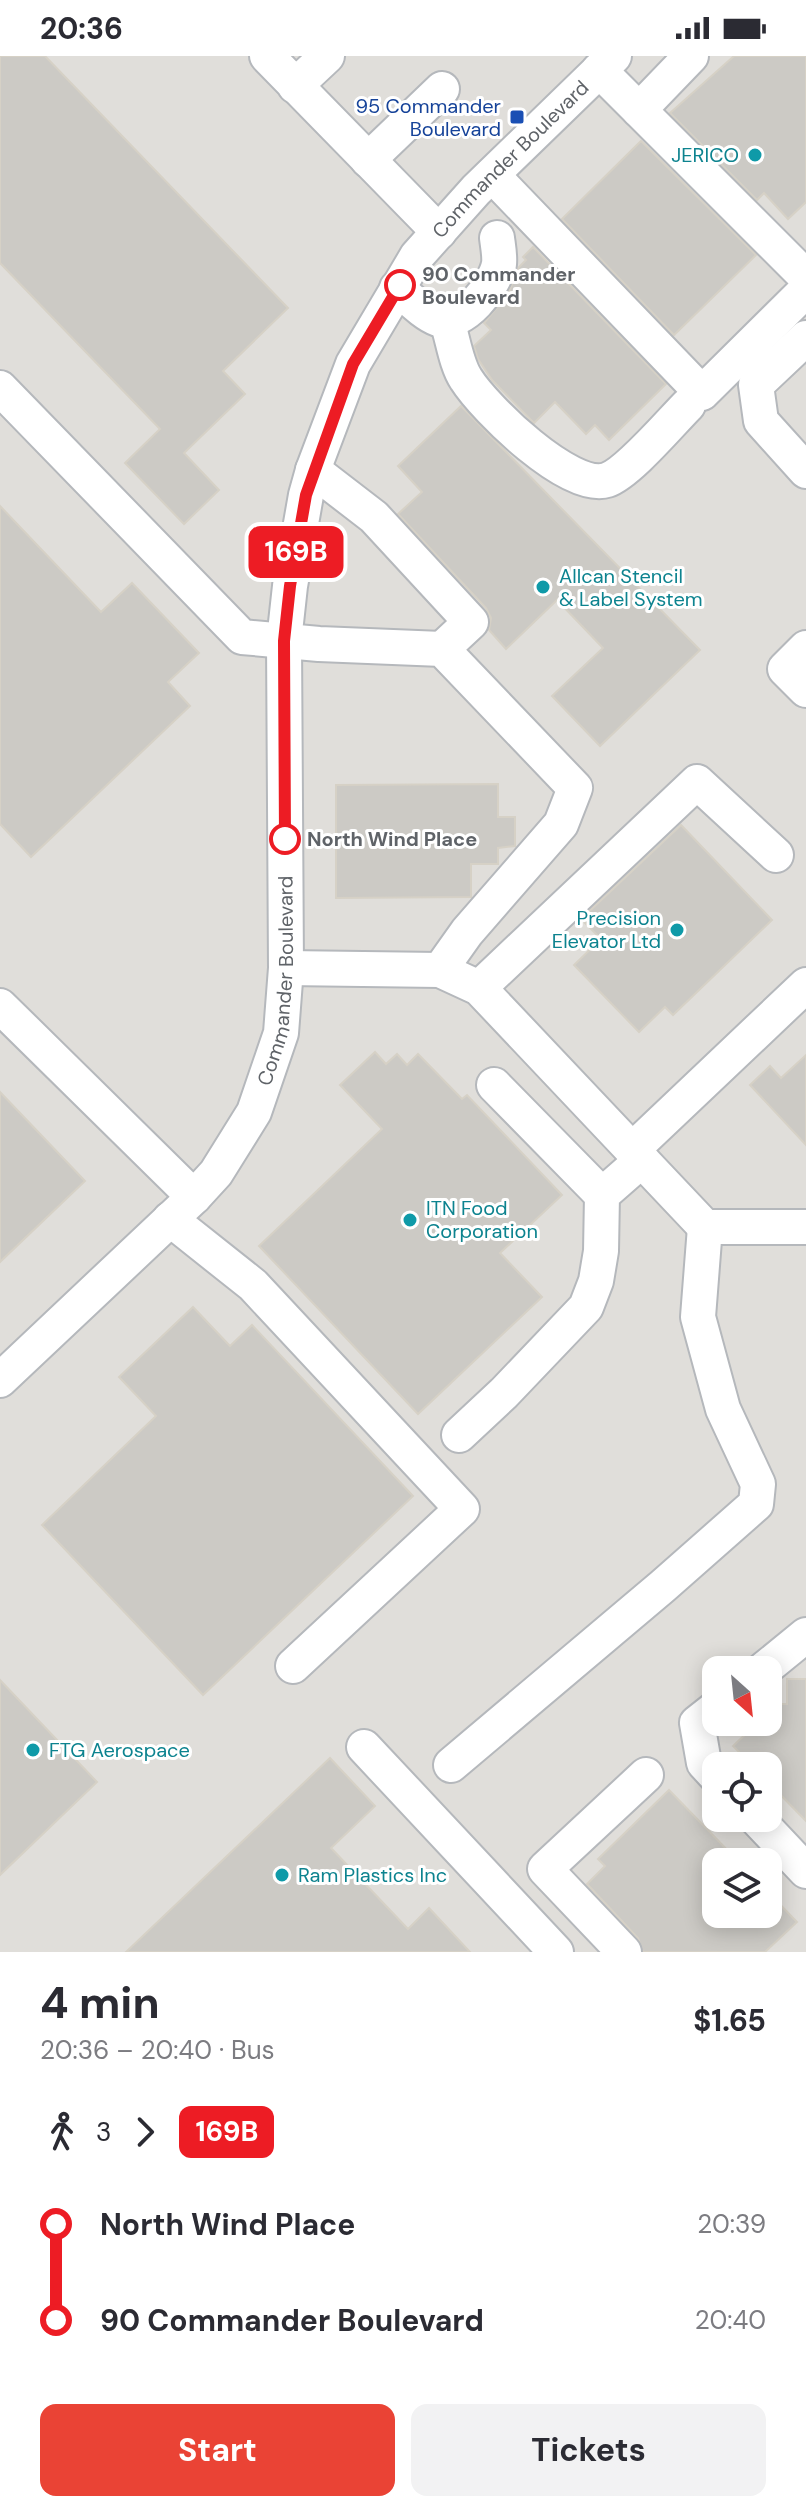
<!DOCTYPE html>
<html lang="en">
<head>
<meta charset="utf-8">
<style>
  body { margin:0; font-family:"DM Sans",sans-serif; background:#f2f2f3; color:#2b2b33; height:100vh; display:flex; flex-direction:column; font-size:30px; white-space:nowrap }
  * { box-sizing:border-box; margin:0 }
  p { font-size:26px; color:#7c7c81 }
  .icon { flex:none; width:44px; height:44px; fill:none; stroke:currentColor; stroke-width:2; stroke-linecap:round; stroke-linejoin:round }
  .map { position:relative; height:1896px; overflow:hidden }
  .details { display:flex; flex-direction:column; background:#fff; flex:1 }
  .details>* { flex:none }
  .badge { padding:0 16px; border-radius:12px; font-size:28px; line-height:52px }
  .needle { width:52px; rotate:153deg }
  .tools { position:absolute; left:702px; top:1600px; display:grid; gap:16px }
  .tools a { display:grid; place-items:center; width:80px; height:80px; border-radius:16px; background:#fff; box-shadow:0 4px 20px #0003; font-size:40px }
  .map>.badge { position:absolute; translate:-50% -50%; box-shadow:0 0 0 4px #fff }
  .legs { display:flex; align-items:center; gap:12px; height:88px; padding:0 40px; font-size:26px }
  .legs p { margin-inline-start:auto }
  .summary { display:flex; align-items:center; justify-content:space-between; height:136px; padding:0 40px }
  h1 { font-size:44px; font-weight:700; line-height:60px }
  .cta { display:flex; gap:16px; margin-top:auto; padding:16px 40px }
  .cta a { flex:1; height:92px; border-radius:16px; background:#ea4335; color:#fff; font-size:32px; font-weight:700; line-height:92px; text-align:center }
  .cta a+a { background:#f2f2f3; color:#2b2b33 }
  ul { padding:0 40px; list-style:none }
  li { display:flex; align-items:center; gap:28px; height:96px; font-size:30px }
  li i { display:grid; place-items:center; width:12px; height:100%; margin:0 10px; background:currentColor }
  li i::after { content:''; width:20px; height:20px; margin:-10px; border:6px solid; border-radius:50%; background:#fff }
  li p { margin-inline-start:auto }
  li:first-child i { background:linear-gradient(#0000 50%,currentColor 0) }
  li:last-child i { background:linear-gradient(currentColor 50%,#0000 0) }
  .status { display:flex; justify-content:space-between; align-items:center; height:56px; padding:0 40px; background:#fff; direction:ltr }
  .status svg { height:22px; fill:currentColor }
  .map>svg:first-child { display:block }
  .industrial { fill:#e0deda; fill-rule:evenodd }
  .building { fill:#cccac5; stroke:#d6d1c6; stroke-width:2 }
  .lines { fill:none; stroke-linecap:round; stroke-linejoin:round }
  .minor-casing { stroke:#b5b8bc; stroke-width:38 }
  .minor { stroke:#fff; stroke-width:34 }
  .line-1-casing { stroke:#fff; stroke-width:18 }
  .line-1 { stroke:#ed1c24; stroke-width:12 }
  .transit-dot { fill:#1a4fb4; stroke:#fff; stroke-width:3 }
  .culture-dot { fill:#0f9aa8; stroke:#fff; stroke-width:3 }
  .stop-1-dot { fill:#fff; stroke:#ed1c24; stroke-width:4 }
  .labels { text-anchor:middle; stroke-width:6; stroke-linejoin:round; paint-order:stroke }
  .transit-label { font-size:20px; fill:#164399; stroke:#fff; text-anchor:end }
  .culture-label { font-size:20px; fill:#0d838f; stroke:#fff; text-anchor:start }
  .street-label { font-size:20px; fill:#5f6368; stroke:#fff }
  .stop-label { font-size:20px; font-weight:bold; fill:#5f6368; stroke:#fff; text-anchor:start }
</style>
</head>
<body>
<div class="status"><b>20:36</b><svg viewBox="0 0 49 12"><path d="M0 12V9h3v3zM5 12V6h3v6zM10 12V3h3v9zM15 12V0h3v12zM26 1h20v11H26zM47 4h2v5h-2z"/></svg></div>
<div class="map">
<svg width="806" height="1896" viewBox="0 0 806 1896">
  <rect width="100%" height="100%" fill="#f1efe8"/>
  <path class="industrial" d="M0,0H806V1896H0ZM716,1614H768V1666H716ZM716,1710H768V1762H716ZM716,1806H768V1858H716Z"/>
  <g class="building">
    <polygon points="0,0 45,0 288,252 223,315 245,338 184,397 219,434 184,468 125,407 160,373 0,207"/>
    <polygon points="734,0 806,0 806,146 788,163 764,137 757,144 670,57"/>
    <polygon points="641,85 756,199 674,279 562,163"/>
    <polygon points="533,191 666,328 609,384 595,369 586,378 555,346 534,367 492,324 478,303 474,290 491,274 484,267 508,238 519,211 526,204 523,201"/>
    <polygon points="461,350 700,594 600,690 552,640 603,592 557,544 506,593 489,574 491,562 486,552 398,458 422,436 398,410"/>
    <polygon points="0,450 101,556 132,527 199,597 168,626 190,650 31,801 0,768"/>
    <polygon points="498,728 498,761 515,761 515,790 498,792 498,808 471,808 471,841 336,842 336,729"/>
    <polygon points="681,769 772,864 673,959 665,951 639,976 574,909 601,883 581,863"/>
    <polygon points="375,996 386,1008 397,998 407,1009 418,998 462,1043 467,1039 562,1139 500,1197 542,1241 418,1358 259,1190 382,1073 340,1029"/>
    <polygon points="806,999 806,1089 750,1029 770,1010 781,1022"/>
    <polygon points="0,1036 85,1125 0,1206"/>
    <polygon points="193,1251 230,1290 252,1269 413,1440 203,1639 42,1469 156,1360 119,1321"/>
    <polygon points="787,1623 806,1623 806,1765 768,1726 768,1710 753,1710 733,1690 752,1672 752,1666 768,1666 768,1648 787,1648"/>
    <polygon points="0,1624 97,1726 0,1819"/>
    <polygon points="330,1702 375,1750 331,1792 408,1873 429,1852 470,1896 126,1896"/>
    <polygon points="669,1734 739,1806 716,1806 716,1858 768,1858 768,1836 797,1866 765,1896 643,1896 638,1882 587,1828 605,1810 598,1803"/>
  </g>
  <g class="lines">
    <g class="minor-casing">
      <g id="minor">
        <polyline points="267,0 439,176"/>
        <polyline points="599,14 806,221"/>
        <polyline points="295,30 327,0"/>
        <polyline points="639,54 691,0"/>
        <polyline points="368,104 442,33"/>
        <polyline points="492,119 702,337 806,234"/>
        <path d="M397,232C409,242 424,258 438,263C463,272 495,229 499,208C500,200 498,190 497,182"/>
        <path d="M447,265C453,283 456,308 466,323C485,353 570,436 607,424C628,417 670,367 688,349"/>
        <polyline points="806,282 756,329 761,365 806,415"/>
        <polyline points="0,332 242,581 319,588 442,593 575,732 561,768 467,876 440,914"/>
        <polyline points="313,414 374,461 471,566 442,593"/>
        <polyline points="806,592 785,613 806,634"/>
        <polyline points="286,912 440,914 479,932 705,1171"/>
        <polyline points="479,932 697,726 776,799"/>
        <polyline points="0,950 194,1141"/>
        <polyline points="494,1029 602,1139"/>
        <polyline points="632,1094 806,929"/>
        <polyline points="170,1163 253,1229 462,1453 293,1610"/>
        <polyline points="705,1171 806,1171"/>
        <path id="s1" d="M0,1324L194,1141L216,1117L254,1056L281,977L286,912L284,585L290,530L306,439L313,414L353,308L417,200L476,134L614,0"/>
        <polyline points="459,1379 504,1337 586,1251 596,1225 601,1195 602,1139 642,1104"/>
        <polyline points="763,1614 806,1579"/>
        <polyline points="716,1652 697,1667 704,1707 716,1720"/>
        <polyline points="364,1691 556,1896"/>
        <polyline points="451,1709 663,1530 756,1448 758,1428 723,1353 698,1261 705,1171"/>
        <polyline points="756,1762 806,1815"/>
        <polyline points="624,1896 545,1813 646,1719"/>
      </g>
    </g>
    <use href="#minor" class="minor"/>
  </g>
  <g class="lines">
    <g class="line-1-casing">
      <polyline id="line-1" points="285,783 284,585 290,530 306,439 353,308 400,229"/>
    </g>
    <use href="#line-1" class="line-1"/>
  </g>
  <rect class="transit-dot" x="509" y="53" width="16" height="16" rx="4"/>
  <g class="culture-dot">
    <circle cx="755" cy="99" r="8"/>
    <circle cx="543" cy="531" r="8"/>
    <circle cx="677" cy="874" r="8"/>
    <circle cx="410" cy="1164" r="8"/>
    <circle cx="33" cy="1694" r="8"/>
    <circle cx="282" cy="1819" r="8"/>
  </g>
  <g class="stop-1-dot">
    <circle cx="400" cy="229" r="14"/>
    <circle cx="285" cy="783" r="14"/>
  </g>
  <g class="labels">
    <g class="transit-label">
      <text x="501" y="57">95 Commander<tspan x="501" dy="23">Boulevard</tspan></text>
    </g>
    <g class="culture-label">
      <text x="739" y="106" text-anchor="end">JERICO</text>
      <text x="559" y="527">Allcan Stencil<tspan x="559" dy="23">&amp; Label System</tspan></text>
      <text x="661" y="869" text-anchor="end">Precision<tspan x="661" dy="23">Elevator Ltd</tspan></text>
      <text x="426" y="1159">ITN Food<tspan x="426" dy="23">Corporation</tspan></text>
      <text x="49" y="1701">FTG Aerospace</text>
      <text x="298" y="1826">Ram Plastics Inc</text>
    </g>
    <g class="street-label">
      <text dy="7" stroke="none"><textPath href="#s1" startOffset="1394">Commander Boulevard</textPath></text>
      <text dy="7" stroke="none"><textPath href="#s1" startOffset="506">Commander Boulevard</textPath></text>
    </g>
    <g class="stop-label">
      <text x="422" y="225">90 Commander<tspan x="422" dy="23">Boulevard</tspan></text>
      <text x="307" y="790">North Wind Place</text>
    </g>
  </g>
</svg>
<div class="tools">
<a><svg class="needle" viewBox="-14 -14 28 28"><path d="M0-13l5 13h-10z" fill="#e53935"/><path d="M0 13l5-13h-10z" fill="#7c7c81"/></svg></a>
<a><svg class="icon" aria-label="locate" viewBox="0 0 24 24"><circle cx="12" cy="12" r="6"/><path d="M12 2v4M12 18v4M2 12h4M18 12h4"/></svg></a>
<a><svg class="icon" aria-label="layers" viewBox="0 0 24 24"><path d="M12 4l9 5-9 5-9-5zM3 14l9 5 9-5"/></svg></a>
</div>
<b class="badge" style="left:296px;top:496px;background:#ed1c24;color:#fff">169B</b>
</div>
<section class="details">
<div class="summary"><div><h1>4 min</h1><p>20:36 – 20:40 · Bus</p></div><b>$1.65</b></div>
<div class="legs"><svg class="icon" aria-label="walk" viewBox="0 0 24 24"><circle cx="13" cy="4" r="2"/><path d="M13 8l-2 6 4 7M11 14l-3 7M7 12l3-4h3l4 4"/></svg>3<svg class="icon" aria-label="forward" viewBox="0 0 24 24"><path d="M9 5l7 7-7 7"/></svg><b class="badge" style="background:#ed1c24;color:#fff">169B</b></div>
<ul>
<li><i style="color:#ed1c24"></i><b>North Wind Place</b><p>20:39</p></li>
<li><i style="color:#ed1c24"></i><b>90 Commander Boulevard</b><p>20:40</p></li>
</ul>
<div class="cta"><a>Start</a><a>Tickets</a></div>
</section>
</body>
</html>
